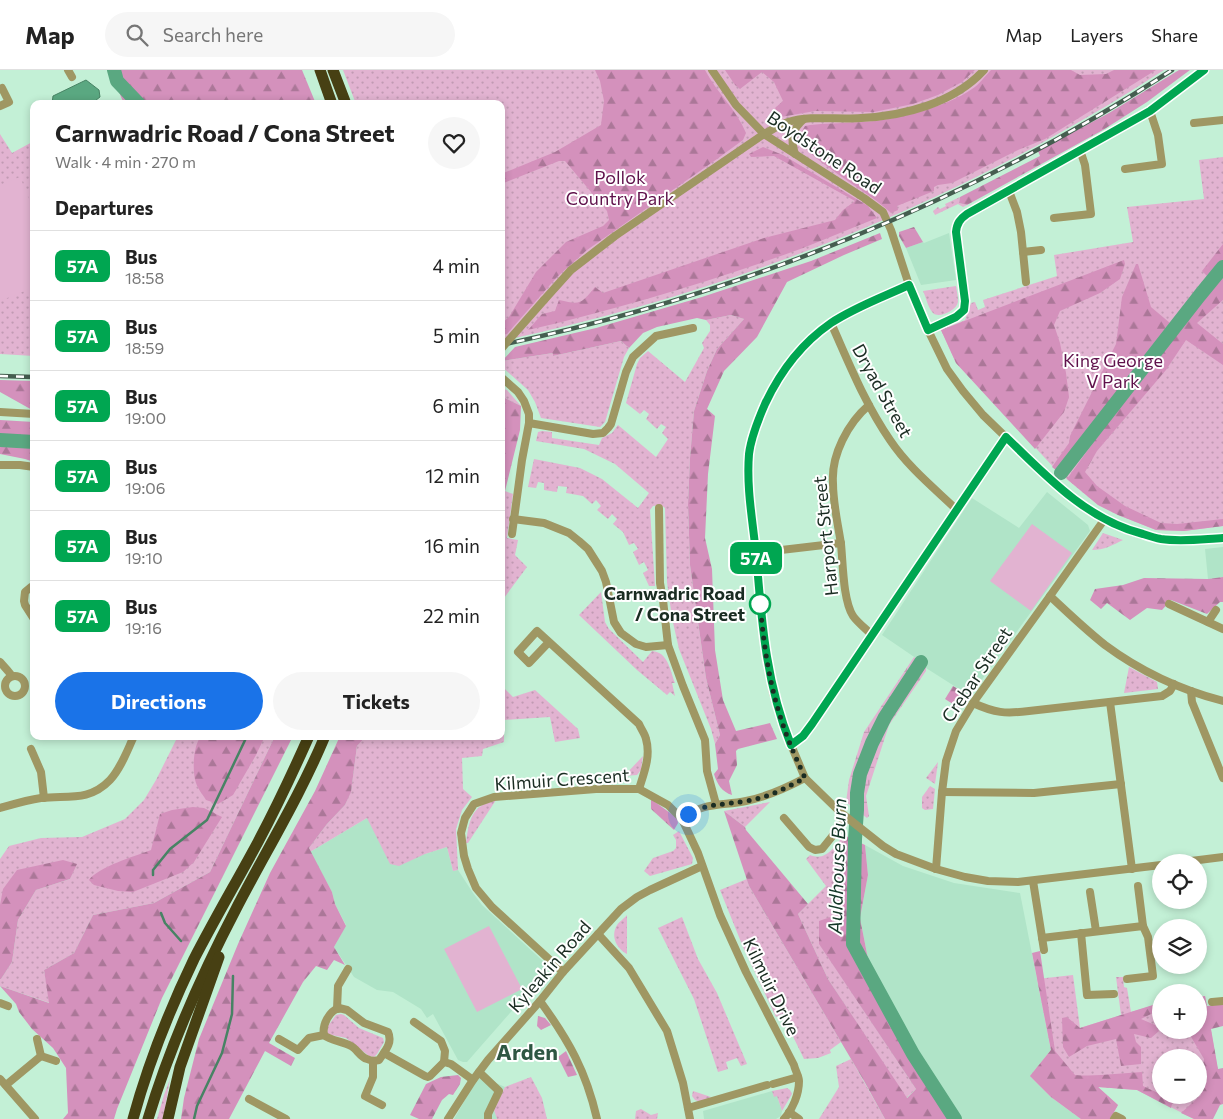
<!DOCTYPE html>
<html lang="en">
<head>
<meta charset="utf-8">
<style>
  body { margin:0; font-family:Commissioner,sans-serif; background:#f6f6f6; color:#222; height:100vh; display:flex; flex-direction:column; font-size:19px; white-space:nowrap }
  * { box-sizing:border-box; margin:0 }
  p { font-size:16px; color:#767676 }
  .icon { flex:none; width:28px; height:28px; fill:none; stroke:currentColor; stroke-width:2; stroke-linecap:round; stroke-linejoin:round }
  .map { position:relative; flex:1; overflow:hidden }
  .panel { position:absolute; left:30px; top:30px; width:475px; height:640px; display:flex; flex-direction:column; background:#fff; border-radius:10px; box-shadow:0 2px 8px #0003 }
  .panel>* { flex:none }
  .badge { padding:0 10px; border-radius:8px; font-size:18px; line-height:32px }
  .fabs { position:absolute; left:1152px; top:784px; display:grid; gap:10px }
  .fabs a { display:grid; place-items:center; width:55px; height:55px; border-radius:50%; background:#fff; box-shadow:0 2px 8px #0003; font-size:25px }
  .you { position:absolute; width:25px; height:25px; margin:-12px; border:4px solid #fff; border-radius:50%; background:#1a73e8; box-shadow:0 0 0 8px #1a73e833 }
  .map>.badge { position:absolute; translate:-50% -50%; box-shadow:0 0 0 2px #fff }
  h2 { padding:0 25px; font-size:19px; line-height:45px }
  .round { display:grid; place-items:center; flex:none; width:52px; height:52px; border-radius:26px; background:#f6f6f6 }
  .overview { display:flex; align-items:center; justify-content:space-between; height:85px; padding:0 25px }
  h1 { font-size:24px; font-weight:700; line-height:38px }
  .primary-button { display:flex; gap:10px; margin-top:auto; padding:10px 25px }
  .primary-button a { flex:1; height:58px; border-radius:30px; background:#1a73e8; color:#fff; font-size:20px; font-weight:700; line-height:58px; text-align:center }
  .primary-button a+a { background:#f6f6f6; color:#222 }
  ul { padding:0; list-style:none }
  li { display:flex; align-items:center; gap:15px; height:70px; padding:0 25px; border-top:1px solid #e0e0e0 }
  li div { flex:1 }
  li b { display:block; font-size:19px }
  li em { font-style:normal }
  li .badge { min-width:55px; font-weight:700; text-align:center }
  header { display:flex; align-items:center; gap:30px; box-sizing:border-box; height:70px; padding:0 25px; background:#fff; border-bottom:1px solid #e0e0e0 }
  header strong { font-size:24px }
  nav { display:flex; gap:28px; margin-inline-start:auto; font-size:18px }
  .search { width:350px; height:45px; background:#f6f6f6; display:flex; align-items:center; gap:12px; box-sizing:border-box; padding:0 18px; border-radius:28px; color:#767676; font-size:19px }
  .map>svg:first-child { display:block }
  .built { fill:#b0e4c8 }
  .grass { fill:url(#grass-dots); fill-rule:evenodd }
  .forest { fill:url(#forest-firs) }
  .wetland { fill:url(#wetland-marsh) }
  .pitch { fill:#e2b3d1 }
  .water { fill:#5aa881; stroke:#478364 }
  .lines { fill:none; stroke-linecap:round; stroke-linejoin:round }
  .stream { stroke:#478364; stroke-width:2.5 }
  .river { stroke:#5aa881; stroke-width:14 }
  .minor { stroke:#9f9763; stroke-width:8 }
  .highway { stroke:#474013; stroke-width:11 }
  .rail-casing { stroke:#455e50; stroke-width:4.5 }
  .rail { stroke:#fff; stroke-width:2.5; stroke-dasharray:8; stroke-linecap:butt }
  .minor-bridge { stroke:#9f9763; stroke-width:8 }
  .line-casing { stroke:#fff; stroke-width:11 }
  .line { stroke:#00a651; stroke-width:8 }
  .walk { stroke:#1a2c22; stroke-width:5; stroke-dasharray:0 9 }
  .stop-dot { fill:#fff; stroke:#00a651; stroke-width:2.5 }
  .labels { text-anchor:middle; stroke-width:4; stroke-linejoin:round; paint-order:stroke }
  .street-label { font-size:18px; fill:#1a2c22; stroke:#fff }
  .park-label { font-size:18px; fill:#5f114b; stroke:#fff }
  .stop-label { font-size:18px; font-weight:bold; fill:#1a2c22; stroke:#fff; text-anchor:end }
  .water-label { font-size:19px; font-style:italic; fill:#143727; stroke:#fff }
  .district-label { font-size:22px; font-weight:bold; fill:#2e5642; stroke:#fff }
</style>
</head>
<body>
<header>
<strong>Map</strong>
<div class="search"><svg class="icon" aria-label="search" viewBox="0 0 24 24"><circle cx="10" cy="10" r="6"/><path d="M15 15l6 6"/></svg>Search here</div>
<nav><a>Map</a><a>Layers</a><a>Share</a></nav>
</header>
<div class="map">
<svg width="1223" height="1049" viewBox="0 0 1223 1049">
  <defs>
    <pattern id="grass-dots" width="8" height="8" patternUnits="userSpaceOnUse" patternTransform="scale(1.25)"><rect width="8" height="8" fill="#e2b3d1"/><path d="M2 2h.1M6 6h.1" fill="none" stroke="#c19ab3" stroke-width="1.8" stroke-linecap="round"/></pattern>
    <pattern id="forest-firs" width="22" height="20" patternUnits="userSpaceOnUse" patternTransform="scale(1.25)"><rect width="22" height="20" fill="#d491bc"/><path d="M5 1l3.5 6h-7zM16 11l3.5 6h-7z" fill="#ab7798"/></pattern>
    <pattern id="wetland-marsh" width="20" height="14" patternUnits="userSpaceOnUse" patternTransform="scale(1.25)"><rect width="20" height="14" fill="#e2b3d1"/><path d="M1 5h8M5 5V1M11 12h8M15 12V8" fill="none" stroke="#c19ab3"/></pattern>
  </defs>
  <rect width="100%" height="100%" fill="#c3f0d6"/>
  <g class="built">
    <polygon points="949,163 956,210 921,215 906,178 923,172 924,173"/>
    <polygon points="1047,422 1088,455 1090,461 970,626 926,598 926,595 882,565 972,428 1019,458"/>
    <polygon points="1223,477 1223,507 1208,509 1205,479"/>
    <polygon points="367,748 425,784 447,777 453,801 458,800 473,823 482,835 545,893 545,903 467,992 463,992 458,990 433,944 427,948 421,939 393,922 377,920 354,907 334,877 346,855 335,834 332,822 310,782"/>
    <polygon points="865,775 903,796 954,813 1020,823 1051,980 1051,1027 1081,1049 956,1049 868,889 860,848 868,805"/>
    <polygon points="485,1002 496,1013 505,1017 494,1039 497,1049 454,1049 473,1016"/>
    <polygon points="772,1021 774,1026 777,1026 782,1041 781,1046 776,1049 704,1049 703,1041"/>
  </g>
  <g class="grass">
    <path d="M343,0H1164C963,131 736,221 501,271V34H356Z"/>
    <polygon points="0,64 12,83 34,71 34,286 0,284"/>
    <polygon points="1223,87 1223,456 1184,461 1156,460 1118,445 1098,435 1058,402 956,293 941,260 965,250 971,233 975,232 978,240 985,237 983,230 1057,206 1054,185 1133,172 1127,137 1204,129 1199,90"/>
    <polygon points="960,127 959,133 967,135 963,137 958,134 935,145 933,141 938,137 940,139 946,136 945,134"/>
    <path d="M956,216C957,221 958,227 958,232C957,240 939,249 933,243C928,238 926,227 923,221Z"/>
    <polygon points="731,245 744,249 717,279 707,301 694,341 690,388 688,434 690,495 706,608 720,665 715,674 711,659 679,579 672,548 667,512 665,438 661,435 653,436 650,440 655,516 649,516 643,503 648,500 644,492 639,495 633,482 638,479 634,473 629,475 623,462 613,454 617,449 612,444 608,449 597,440 601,436 596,430 592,434 583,426 566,423 567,417 558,416 557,422 544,420 544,413 538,412 536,418 528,417 534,389 580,398 602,409 638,438 649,423 615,394 584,379 536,371 538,362 542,361 552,362 552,368 599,375 602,368 612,363 618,355 656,387 668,369 662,363 666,357 661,354 657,359 646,349 649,344 644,340 640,344 626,333 637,294 640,288 648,281 685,312 704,278 702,273 710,261 710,255 706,250"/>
    <polygon points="621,271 629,278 624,287 605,352 600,357 541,348 535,332 528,320 501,296 502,291 553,283 553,286"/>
    <polygon points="501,318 507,320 521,336 501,326"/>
    <polygon points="505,421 513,424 507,468 518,470 515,485 527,497 501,532 501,442"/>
    <path d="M1103,463L1123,470C1113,475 1104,480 1092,480Z"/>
    <path d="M601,522L605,552L609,559L643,592L652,581C668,582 670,600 675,613H672L675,626L670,622L667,625L637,600L579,545Z"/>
    <polygon points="1129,597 1157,612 1158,619 1124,623"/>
    <polygon points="501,615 513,627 535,620 578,659 580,668 555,672 550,647 504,650 504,672 483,679 482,686 462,688 463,719 472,727 462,740 456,759 458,800 453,801 447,777 425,784 399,796 390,794 367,748 310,782 309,778 327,754 345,735 351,721 357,676 365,666 501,666"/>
    <polygon points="178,666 275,666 210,802 154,833 93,845 74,883 44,900 50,933 0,916 0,909 1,909 12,892 18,850 36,820 70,809 76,794 0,835 0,789 9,776 41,768 82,767 125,749 144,730 156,710"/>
    <polygon points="643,686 641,700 637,705 624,706"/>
    <polygon points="938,692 935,714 926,708"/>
    <polygon points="930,716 935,719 933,739 925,740 922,738 922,727"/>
    <path d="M496,730L468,773H466C468,760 469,744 481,736C485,733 491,732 496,730Z"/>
    <polygon points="770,732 745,757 724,741"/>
    <polygon points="679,761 693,788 692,794 650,806 644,801 653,788 673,781 676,778 676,770 673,765"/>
    <path d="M844,765L839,845L819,873L916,1019L906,1028L828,909L798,844L826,816L806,789L810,785C826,792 835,776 844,765Z"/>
    <polygon points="747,809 749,816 841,972 830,980 831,983 818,988 804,989 782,944 776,947 743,877 720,820"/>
    <path d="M627,845V884C617,879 611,867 616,857C618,852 624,849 627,845Z"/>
    <polygon points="682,847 698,889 717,923 747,994 741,996 737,988 726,992 728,999 718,1002 694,929 658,858"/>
    <path d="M1073,905L1080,958L1121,945L1116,907H1123L1124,917L1127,918L1131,942L1161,933V960H1199V927L1205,926L1221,1018L1194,1049L1137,1020L1098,1017L1118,1035L1110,1049H1081L1051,1027L1030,1006L1051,980L1037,909ZM1161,988H1199V1025H1161Z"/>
    <polygon points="341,944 344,945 359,958 383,968 384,972 377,984 374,987 369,986 346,968 327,964 328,956 336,945"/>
    <polygon points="851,989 885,1049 819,1049 839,1017 836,996"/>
    <polygon points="531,1007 542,1028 547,1049 497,1049 494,1040 505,1017"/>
    <polygon points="170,1009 163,1049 157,1049 164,1025"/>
    <polygon points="787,1018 790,1020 792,1024 782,1041 777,1026 774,1027 772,1021"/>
    <polygon points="693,1021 711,1027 701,1032 695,1030 692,1026"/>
    <polygon points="641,1039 651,1045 658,1043 657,1049 635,1049 636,1041"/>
  </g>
  <g class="forest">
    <polygon points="110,0 302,0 316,34 124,34"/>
    <path d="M595,0H705C717,23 736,39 746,63L743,70L717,89L587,180L557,207L507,264L501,265V254L509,247L536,202L566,172L603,156L609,150L607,141L565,91H559L501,114V104L555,82L601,55L604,31L600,11Z"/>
    <polygon points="725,0 975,0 962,12 938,25 913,34 874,42 815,41 781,47 775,38 783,31 774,12 762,2 740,19 735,15"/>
    <path d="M991,0H1071L1080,5L1106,4L1114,0H1156L1045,69L1018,80L952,113L938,115L934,117V121L897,136L898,140L891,143C874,125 806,88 800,70C799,65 802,61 805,56L810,55C829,53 847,53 865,52C895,50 947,37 972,19C979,15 985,6 991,0Z"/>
    <polygon points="1179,0 1190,0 1147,32 1103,60 967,135 959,133 960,127 1040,86 1038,81 1109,43"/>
    <path d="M763,77L783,85L868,136L877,148C852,158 828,168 803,178C713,211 621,238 528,260L542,244L555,241L559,230C581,235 581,234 595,217L603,223L764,168L835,150L843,140L855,131L774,86L751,87L749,84Z"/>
    <polygon points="914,157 923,172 906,178 899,166 899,162"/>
    <path d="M880,163L882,169L844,185L787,212L757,267L724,301L707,339L715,346L708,404L705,468L712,499L715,580L723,630L736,661L770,653L777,669L738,679L736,681L737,695L729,711L732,725C722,722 717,714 714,704L718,699L715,674L720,665L706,608L690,495L688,434L690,388L694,341L707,301L717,279L744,249L731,245L706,250L697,248L657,257L643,263L629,278L621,271L553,286V283L502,291L515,277L596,258L702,227L811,191Z"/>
    <polygon points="1223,174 1223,190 1208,207 1202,201"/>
    <polygon points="1124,190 1125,194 1120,209 1100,223 1060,241 1054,255 1060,273 1066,303 1069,327 1064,342 1035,379 956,293 941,260"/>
    <polygon points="1136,194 1138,194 1151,237 1170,253 1058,402 1052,397 1069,373 1070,366 1116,274 1122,227"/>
    <path d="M1223,205V230L1197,253L1223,274V295L1186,270L1166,300L1097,381L1085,402L1097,416L1125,436L1161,453L1177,454L1223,449V456L1184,461L1156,460L1118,445L1098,435L1067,409C1117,340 1167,270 1223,205Z"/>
    <polygon points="0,310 34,311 34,341 0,322"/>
    <polygon points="501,326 521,336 520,360 505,421 501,442"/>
    <polygon points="0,350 34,352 34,392 25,389 0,384"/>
    <polygon points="1223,507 1223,532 1220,532 1207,544 1171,530 1162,540 1147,538 1130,550 1107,533 1101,539 1090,530 1095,519 1123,515 1144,508 1208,509"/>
    <polygon points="953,616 970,626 959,638 945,629"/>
    <path d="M201,666H265L256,685L233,725L218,734L206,730C203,725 198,719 196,713C192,701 193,676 201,666Z"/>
    <polygon points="275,666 293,666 162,928 117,1039 114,1049 63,1049 68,1043 66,998 53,978 32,959 19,942 16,934 0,916 49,933 44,900 74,883 93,845 154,833 210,802"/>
    <polygon points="340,666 366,666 357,676 351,722 345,735 327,754 309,778 332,822 335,834 346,856 334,877 345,895 334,890 327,900 316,896 303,912 269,973 295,988 291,996 265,981 229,1049 181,1049 184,1028 199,969 238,874 270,803 315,721"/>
    <polygon points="651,729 677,748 678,753 674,760 651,739"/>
    <path d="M193,737L204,738L222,747L194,792L183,802L133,822L118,821L94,815L89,810C98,797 135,786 151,780L160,744L172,740Z"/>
    <polygon points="724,741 745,757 746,760 808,834 798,844 828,909 907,1028 916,1019 819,874 819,851 839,844 844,765 865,775 868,805 860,848 868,889 956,1049 885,1049 864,1011 749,816"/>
    <polygon points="63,790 77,794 70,809 36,820 18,850 12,892 1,909 0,909 0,835 3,819 17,800"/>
    <path d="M1040,881L1055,981L1075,1005C1097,1007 1119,1003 1142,1002L1143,1016L1173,1030L1171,1038L1137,1020L1098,1017L1118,1035L1110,1049H1081L1051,1027L1030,1006L1051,980L1032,883Z"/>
    <polygon points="1205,926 1207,936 1223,934 1223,956 1211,959 1218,999 1223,998 1223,1034 1220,1035 1213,1049 1194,1049 1181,1043 1201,1025 1204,989 1190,965 1191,960 1199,960 1199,927"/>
    <polygon points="1156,934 1159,940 1141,949 1155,955 1159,961 1151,968 1134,964 1136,972 1141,977 1141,994 1121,996 1116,969 1087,976 1069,987 1063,977 1062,948 1067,947 1080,958"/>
    <polygon points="538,946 545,948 551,955 541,960 537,956"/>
    <polygon points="566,981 577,1005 568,1007 558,987"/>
    <polygon points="458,1005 461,1008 460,1014 453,1025 449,1024 442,1030 432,1049 419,1049 410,1045 426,1014 441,1007"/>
  </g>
  <polygon class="wetland" points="914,587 926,595 926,601 889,655 866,726 869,746 867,748 846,732 849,710 864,662"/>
  <g class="pitch">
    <polygon points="20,107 34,141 34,217 0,231 0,115"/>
    <polygon points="1032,454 1072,483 1031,541 990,511"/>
    <polygon points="489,856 522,919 477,942 444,879"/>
  </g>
  <polygon class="water" points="86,10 99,20 100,27 91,34 52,34 53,26"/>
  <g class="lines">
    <g class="stream">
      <polyline points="153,805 153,800 170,779 207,750 247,666"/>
      <polyline points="161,843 165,853 181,871"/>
      <polyline points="194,1049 197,1036 222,983 232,944 233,906"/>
    </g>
    <g class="river">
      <polyline points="114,0 117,11 139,34"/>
      <polyline points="0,370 34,372"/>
      <polyline points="1061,403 1200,225 1223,197"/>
      <polyline points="921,592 885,647 872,673 860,704 857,723 857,740 855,769 853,874 913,984 955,1049"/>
    </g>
    <g class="minor">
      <polyline points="68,0 72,7"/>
      <polyline points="712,0 736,35 764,64 864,128 883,142 891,160 909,215 928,260 947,299 963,321 983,345 1044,404 1077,432 1104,450 1131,461 1160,469 1184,470 1223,468"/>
      <polyline points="0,19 2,18 9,32 0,36"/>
      <polyline points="1194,53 1223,50"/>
      <path d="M795,84C790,69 792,59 804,49"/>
      <polyline points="1125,99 1162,94 1158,65 1150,41"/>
      <polyline points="1009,121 1017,142 1021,162 1026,212"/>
      <polyline points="1054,148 1091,144 1085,95 1080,80"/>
      <polyline points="1023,182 1041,180"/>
      <polyline points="909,215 846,244 831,253 805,275 787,295 772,318 754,361 749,384 750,435 768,595 773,623 783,656 805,708 840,742 883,776 896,784 936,799 965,807 988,811 1018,812 1161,795"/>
      <path d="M544,230L571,200L584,190L615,166L764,64C772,60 779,55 788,52C812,45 837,50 861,48C904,46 954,33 984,0"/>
      <path d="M831,253C849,293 865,334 890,370C908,397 934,418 957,440"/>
      <path d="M928,260C938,255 960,249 964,239C966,233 965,227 964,222L956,162C957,153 960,149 967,143L1150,41L1204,0"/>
      <polyline points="501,307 518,322 524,331 529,344 529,353 522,390 512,464"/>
      <path d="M869,335C848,353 831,385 833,413C833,434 838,454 841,474C843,494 843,530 853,546C858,553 866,559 872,565"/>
      <polyline points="0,342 34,344"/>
      <polyline points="529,353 593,364 603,363 608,358 611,354 626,302 633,287 656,266 693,258"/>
      <polyline points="0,395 20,395 34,397"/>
      <polyline points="659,438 660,513 663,530 668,575 683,616 705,670 707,701 716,734"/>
      <polyline points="513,449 544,453 569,463 579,471 588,479 602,501 606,512 614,552 621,563 636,574 646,577 668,575"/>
      <polyline points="756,483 841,473"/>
      <polyline points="34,516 31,517 25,522 24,531 25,535 34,549"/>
      <path d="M1050,526C1068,543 1086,560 1105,575C1140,601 1181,620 1223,631"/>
      <polyline points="1169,534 1223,559"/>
      <polyline points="1208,552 1216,540"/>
      <path d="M549,572L529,593L518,582L537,561L639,654C641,659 645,664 646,669C651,686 644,703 639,719"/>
      <polyline points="0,592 8,601 12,606"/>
      <circle cx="15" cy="616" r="10"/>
      <polyline points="1191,621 1192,632 1223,708"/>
      <polyline points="1110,632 1132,799"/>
      <path d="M973,633C995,643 1005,644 1029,641L1162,626L1170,621L1174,614"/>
      <polyline points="791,675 803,666 812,654 1006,367"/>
      <polyline points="31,679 41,702 44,728"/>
      <polyline points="942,722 1034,723 1121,714"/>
      <path d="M0,738C14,734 27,730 41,728C67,725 89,732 110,710C121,698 127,681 134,666"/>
      <polyline points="784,748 809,777 815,780 822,779 847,748"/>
      <path d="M682,749C702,732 722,736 746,731C767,727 786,718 805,708"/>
      <polyline points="1183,792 1223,787"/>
      <polyline points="936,799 942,722 946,691 956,661 973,633 1050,526 1104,450"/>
      <polyline points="1033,811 1044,880"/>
      <polyline points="1138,816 1143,856"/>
      <polyline points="1090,822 1096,861"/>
      <polyline points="1081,863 1087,925 1114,924"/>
      <polyline points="598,864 629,898 667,961 683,1013 690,1049"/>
      <polyline points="1042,868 1143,856 1148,867 1153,906 1127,909"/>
      <path d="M563,902L492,837L476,818L468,799L464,786L461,763L465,748L474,734L494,727L596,719H639L668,735L682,749L698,783L720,845L746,902L794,995C795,1000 799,1006 799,1011C799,1024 793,1039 784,1049"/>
      <path d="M540,931C569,971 586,1001 597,1049"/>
      <polyline points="1212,932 1223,931"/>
      <polyline points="0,933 8,936"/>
      <path d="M339,938L347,940L364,953L388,962C393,973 385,981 379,990C375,991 371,991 367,989C360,987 357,979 351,976C342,971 331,971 324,965C322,955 329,941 339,938Z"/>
      <polyline points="337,939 338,916 348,899"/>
      <polyline points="414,952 441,971 445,981 444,992"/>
      <polyline points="37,969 41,986 56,991"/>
      <polyline points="279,969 298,980 309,968 324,965"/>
      <polyline points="384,983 425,1006 428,1007 430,1006 444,992 451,994 473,1010"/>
      <polyline points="373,991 373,1007 365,1026 382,1035"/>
      <polyline points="479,1002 499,1021 488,1044 488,1049"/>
      <polyline points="0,1009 35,1049"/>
      <polyline points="773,1014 798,1007"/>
      <polyline points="6,1015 41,986"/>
      <polyline points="249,1029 286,1049"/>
      <polyline points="688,1038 767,1015"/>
      <polyline points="789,1042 799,1049"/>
      <polyline points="448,1049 473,1010 488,990 540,931 563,902 621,839 637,827 650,820 702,796"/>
      <polyline points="1114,1049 1116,1046 1122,1049"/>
    </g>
    <g class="highway">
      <polyline points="320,0 332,34"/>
      <polyline points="333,0 346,34"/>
      <path d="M133,1049C148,994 169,941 194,889C214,850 237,811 258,772C276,738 293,702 309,666"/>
      <path d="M148,1049C170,976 201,906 236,839C266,781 300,726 325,666"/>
      <polyline points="168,1049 180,997 219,887"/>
    </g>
    <g class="rail-casing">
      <g id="rail">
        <path d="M501,275C739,225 969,132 1172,0"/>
        <polyline points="0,306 34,307"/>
      </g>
    </g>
    <use href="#rail" class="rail"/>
    <polyline class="minor-bridge" points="501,279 544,230"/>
  </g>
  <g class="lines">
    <g class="line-casing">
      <path id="line" d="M1204,0L1150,41L967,144C960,149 957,153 956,162L965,231L964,240L956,247L928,260L909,215C883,227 855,237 831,253C802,273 780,302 765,334C758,350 751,367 749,384C746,421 754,457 757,494C762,557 767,616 791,675L803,666L812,654L1006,367C1046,406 1087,450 1143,464C1149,466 1155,468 1161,469C1182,472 1203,469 1223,468"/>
    </g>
    <use href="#line" class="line"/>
    <path class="walk" d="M688,744C708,733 725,735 746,731C767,728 786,718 805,708C797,690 789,673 783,655C769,614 763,572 760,530V534"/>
  </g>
  <circle class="stop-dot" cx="760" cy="534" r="10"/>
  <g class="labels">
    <g class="street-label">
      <text transform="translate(824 83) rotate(34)" y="6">Boydstone Road</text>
      <text transform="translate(882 321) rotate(61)" y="6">Dryad Street</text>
      <text transform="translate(826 466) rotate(-96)" y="6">Harport Street</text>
      <text transform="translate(977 605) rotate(-56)" y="6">Crebar Street</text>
      <text transform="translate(562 710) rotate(-4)" y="6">Kilmuir Crescent</text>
      <text transform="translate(550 897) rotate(-49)" y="6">Kyleakin Road</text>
      <text transform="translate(771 917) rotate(64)" y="6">Kilmuir Drive</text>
    </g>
    <g class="park-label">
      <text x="620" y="114">Pollok<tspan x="620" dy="21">Country Park</tspan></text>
      <text x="1113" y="297">King George<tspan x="1113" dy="21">V Park</tspan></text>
    </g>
    <g class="stop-label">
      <text x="745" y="530">Carnwadric Road<tspan x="745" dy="21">/ Cona Street</tspan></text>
    </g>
    <g class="water-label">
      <text transform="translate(837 796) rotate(-88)" y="7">Auldhouse Burn</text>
    </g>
    <g class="district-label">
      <text x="527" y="990">Arden</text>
    </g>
  </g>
</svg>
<div class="fabs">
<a><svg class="icon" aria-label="locate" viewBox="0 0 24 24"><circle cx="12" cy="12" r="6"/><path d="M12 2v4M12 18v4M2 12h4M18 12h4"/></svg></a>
<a><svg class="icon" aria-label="layers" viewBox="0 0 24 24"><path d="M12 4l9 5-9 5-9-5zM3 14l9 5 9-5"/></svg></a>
<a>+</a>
<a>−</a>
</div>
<div class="you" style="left:688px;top:744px"></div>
<b class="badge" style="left:756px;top:488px;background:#00a651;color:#fff">57A</b>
<section class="panel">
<div class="overview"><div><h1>Carnwadric Road / Cona Street</h1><p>Walk · 4 min · 270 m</p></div><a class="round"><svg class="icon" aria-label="heart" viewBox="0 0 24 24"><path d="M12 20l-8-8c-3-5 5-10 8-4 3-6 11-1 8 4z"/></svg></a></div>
<h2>Departures</h2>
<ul>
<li><span class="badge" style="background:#00a651;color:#fff">57A</span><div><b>Bus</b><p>18:58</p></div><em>4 min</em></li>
<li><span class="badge" style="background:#00a651;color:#fff">57A</span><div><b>Bus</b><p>18:59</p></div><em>5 min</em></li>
<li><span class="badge" style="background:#00a651;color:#fff">57A</span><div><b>Bus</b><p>19:00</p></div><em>6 min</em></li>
<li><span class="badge" style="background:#00a651;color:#fff">57A</span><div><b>Bus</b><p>19:06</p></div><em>12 min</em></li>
<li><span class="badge" style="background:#00a651;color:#fff">57A</span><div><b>Bus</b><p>19:10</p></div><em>16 min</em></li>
<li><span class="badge" style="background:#00a651;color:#fff">57A</span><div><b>Bus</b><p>19:16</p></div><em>22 min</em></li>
</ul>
<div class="primary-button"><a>Directions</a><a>Tickets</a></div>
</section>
</div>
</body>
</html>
